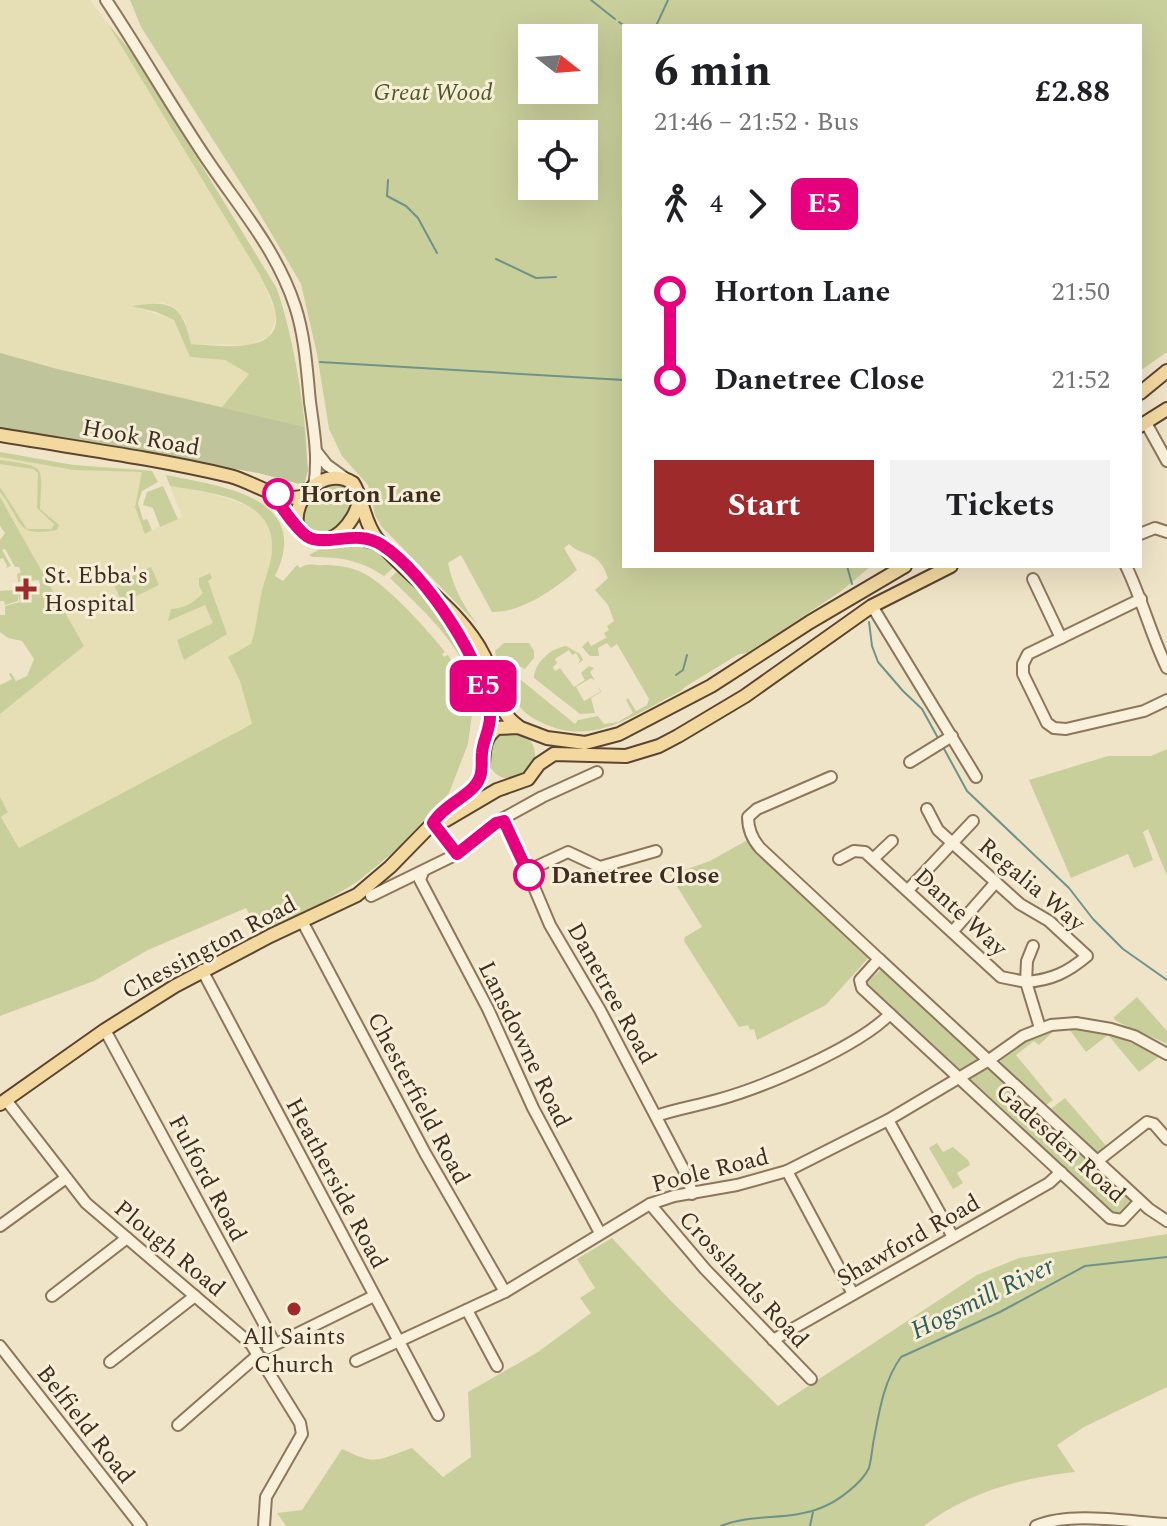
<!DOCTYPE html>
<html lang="en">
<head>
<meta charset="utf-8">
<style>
  body { margin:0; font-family:Spectral,serif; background:#f2f2f2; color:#202124; height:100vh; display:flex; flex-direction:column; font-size:30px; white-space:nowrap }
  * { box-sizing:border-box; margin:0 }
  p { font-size:26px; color:#757577 }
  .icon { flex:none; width:44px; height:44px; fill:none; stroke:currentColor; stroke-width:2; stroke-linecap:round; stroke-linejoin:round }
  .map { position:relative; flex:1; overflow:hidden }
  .side { position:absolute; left:622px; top:24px; width:520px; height:544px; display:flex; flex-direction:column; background:#fff; border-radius:0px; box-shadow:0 8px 32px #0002 }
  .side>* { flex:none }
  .badge { padding:0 16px; border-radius:12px; font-size:28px; line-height:52px }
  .needle { width:52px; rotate:107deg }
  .controls { position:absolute; left:518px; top:24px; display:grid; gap:16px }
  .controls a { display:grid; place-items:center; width:80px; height:80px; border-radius:0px; background:#fff; box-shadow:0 8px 32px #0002; font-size:40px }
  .map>.badge { position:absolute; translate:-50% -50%; box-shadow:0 0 0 4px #fff }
  .legs { display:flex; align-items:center; gap:12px; height:88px; padding:0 32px; font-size:26px }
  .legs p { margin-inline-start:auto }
  .overview { display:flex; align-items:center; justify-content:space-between; height:136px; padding:0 32px }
  h1 { font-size:44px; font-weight:700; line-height:60px }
  .action { display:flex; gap:16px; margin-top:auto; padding:16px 32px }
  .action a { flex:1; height:92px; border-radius:0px; background:#9e2a2b; color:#fff; font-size:32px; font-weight:700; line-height:92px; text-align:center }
  .action a+a { background:#f2f2f2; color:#202124 }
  ul { padding:0 32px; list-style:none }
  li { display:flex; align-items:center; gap:28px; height:88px; font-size:30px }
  li i { display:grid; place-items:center; width:12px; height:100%; margin:0 10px; background:currentColor }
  li i::after { content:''; width:20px; height:20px; margin:-10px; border:6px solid; border-radius:50%; background:#fff }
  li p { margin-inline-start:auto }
  li:first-child i { background:linear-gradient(#0000 50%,currentColor 0) }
  li:last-child i { background:linear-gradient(currentColor 50%,#0000 0) }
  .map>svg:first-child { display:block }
  .farmland { fill:#e6deb5 }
  .green { fill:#c9cf9b; fill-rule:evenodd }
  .cemetery { fill:#bfc49a }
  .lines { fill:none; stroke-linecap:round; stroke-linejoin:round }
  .stream { stroke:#6f938a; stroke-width:2 }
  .minor-casing { stroke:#8d765c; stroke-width:14 }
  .major-casing { stroke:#5b4430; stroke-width:16 }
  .minor { stroke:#faf1dc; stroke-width:10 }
  .major { stroke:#f3d9a0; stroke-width:12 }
  .line-1-casing { stroke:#fff; stroke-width:18 }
  .line-1 { stroke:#e6007e; stroke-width:12 }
  .stop-1-dot { fill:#fff; stroke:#e6007e; stroke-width:4 }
  .poi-dot { fill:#9e2a2b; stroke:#f7eed8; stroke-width:3 }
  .labels { text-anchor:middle; stroke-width:6; stroke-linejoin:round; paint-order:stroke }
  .park-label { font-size:24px; font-style:italic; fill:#4d5a26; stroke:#f7eed8 }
  .street-label { font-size:24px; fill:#3d2e20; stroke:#f7eed8 }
  .stop-label { font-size:24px; font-weight:bold; fill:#3d2e20; stroke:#f7eed8; text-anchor:start }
  .poi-label { font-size:24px; fill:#3d2e20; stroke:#f7eed8; text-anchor:start }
  .water-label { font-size:26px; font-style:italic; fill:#2f5d5a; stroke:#f7eed8 }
</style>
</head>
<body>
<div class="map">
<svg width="1167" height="1526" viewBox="0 0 1167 1526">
  <rect width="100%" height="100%" fill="#f0e4c8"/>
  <g class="farmland">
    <polygon points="0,0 90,0 108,24 260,275 277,316 269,336 250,345 190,344 185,320 174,307 163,302 135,307 174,320 190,357 225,360 249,374 222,407 57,369 0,353"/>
    <polygon points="0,452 73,465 150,470 158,482 140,491 135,507 145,533 182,517 170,486 213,494 254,508 267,522 273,544 259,617 251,645 228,657 240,681 252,724 19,848 1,816 8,811 0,797 0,714 84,646 0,497"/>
  </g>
  <g class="green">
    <path d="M130,0H1167V352L1140,371V26H624V566H871L840,592L747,653L739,654L685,687L681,691C638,712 597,746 547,725C538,721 527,716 521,708C510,695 503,673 496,658L495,651L504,643H529L534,651V658L525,669L515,664L510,671L575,724L578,720L598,716L604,724L618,722L633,713L626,700L628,698L636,711L647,705L649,699L617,644L611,648L607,643L598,648L599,656H590L582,647L588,641L591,646L606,638L604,633L609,630L607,626L614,621L608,605L595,590L608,578C599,549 583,558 569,544L564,548L577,570C555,589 521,613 492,612L461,555L448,563C453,587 463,606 478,625L381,526L375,515L368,485L342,456L329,429L317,354L301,284L254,204L141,27ZM532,38H584V90H532ZM532,134H584V186H532Z"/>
    <path d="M108,24L134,55L276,287C291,324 315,447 304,485L259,473L0,428V353L57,369L222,407L249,374L225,360L190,357L174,320L156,312L131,306C170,300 182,303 191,344C214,345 280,356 276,316C275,302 265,287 260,275Z"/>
    <polygon points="0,452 73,465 152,471 158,482 142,491 138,503 143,520 147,519 152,530 145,534 135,507 142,472 74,470 0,457"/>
    <path d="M0,460C47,467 42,463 40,509L59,525L57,530C13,538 23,520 0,492V487L27,529H52L54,524L37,508L38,473L33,469L0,464Z"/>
    <path d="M166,475C219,486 314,496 275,576L283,581L297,565L300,568C308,562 314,566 323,565C338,565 352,567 365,574C388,586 429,631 445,652L442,654L444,657L448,655L466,684L472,714L468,744L449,793L396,850L357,882L304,914L261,935L246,908L148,950L94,981L0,1016V797L8,812L1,817L19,848L252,724L240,681L228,657L251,644C257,626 258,608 262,590C266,576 272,561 272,547C273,496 208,493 170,486Z"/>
    <path d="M332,481L343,483L352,490L354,507L338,528L322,537L305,529C297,507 314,493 332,481Z"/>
    <polygon points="163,486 178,519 160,527 153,508 143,505 147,492"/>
    <polygon points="0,497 84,646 0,714 0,685 12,679 9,674 11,673 16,681 27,676 34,659 22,641 8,638 0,632 0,615 5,615 5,606 20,602 18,595 18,601 5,605 4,601 0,601 0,591 13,590 13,585 30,583 31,588 40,586 39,580 18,582 17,574 21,572 19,567 15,567 5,549 2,550 11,566 6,568 7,566 3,558 0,559 0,540 5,533 0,526"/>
    <path d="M356,542L381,549L397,564L384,576C360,560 340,557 312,557L309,555L328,545Z"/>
    <polygon points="151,567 159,585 122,603 114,585"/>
    <path d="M401,568L437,609L471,661L484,707H479C470,652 428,615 390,578Z"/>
    <path d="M210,573L212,578L208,581L227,634L184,660L177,640L213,623L205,605L168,621L171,609C184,608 194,603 203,593L199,586V578Z"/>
    <path d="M566,646L580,654L583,660L578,664L580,660L576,653L572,655L569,650L555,659L557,663L553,667L555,671L560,668L574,687L585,680L581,673L589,666L594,668L590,672L595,681L591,678L576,687L584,701L600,692L599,687L601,692L591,698L595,713L580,714L534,678C534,663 551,648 566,646Z"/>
    <circle cx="511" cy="755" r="24"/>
    <polygon points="1167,749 1167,876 1148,829 1143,832 1153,860 1134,868 1128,854 1071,878 1029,780 1108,756 1151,756"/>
    <polygon points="751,838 871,955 826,1005 757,1040 754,1029 750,1030 748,1025 739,1027 684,941 685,937 702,927 670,875 710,861"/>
    <polygon points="883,968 980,1056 980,1060 963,1072 956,1070 868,988 868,981"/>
    <path d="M1137,997L1167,1031V1044C1154,1037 1119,1025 1113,1018Z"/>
    <polygon points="1057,1028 1039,1045 1034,1041 1016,1055 1053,1100 1043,1107 1000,1066 1002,1055 1035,1033"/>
    <path d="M1069,1029C1105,1030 1128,1041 1160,1056L1139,1072L1108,1035L1086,1052Z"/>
    <polygon points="986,1067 989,1067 1132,1199 1124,1214 1115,1217 970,1083 971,1075"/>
    <polygon points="1065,1098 1108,1148 1100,1155 1094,1154 1048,1111"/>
    <polygon points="937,1143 943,1152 953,1147 968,1160 970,1165 957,1173 963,1183 953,1189 929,1148"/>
    <path d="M1167,1234V1387L1084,1427L1057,1445L1075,1472C1024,1477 965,1493 924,1526H286L277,1513L302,1510L342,1449C377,1466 377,1460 412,1448L443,1477L471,1457L468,1392L538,1352L591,1313L580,1298L595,1288L577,1259L612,1238L670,1300L778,1406L977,1275L1019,1258Z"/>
  </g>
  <polygon class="cemetery" points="0,353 57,369 304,427 308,470 304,485 259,473 0,428"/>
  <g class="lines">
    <g class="stream">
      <polyline points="591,0 615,19"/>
      <polyline points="619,22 625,26"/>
      <polyline points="656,26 668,0"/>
      <polyline points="388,180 387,196 406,206 418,218 437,253"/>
      <polyline points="496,259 536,278 556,277"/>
      <polyline points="320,362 624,380"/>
      <polyline points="847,566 852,584"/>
      <polyline points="869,622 872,646 878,662 903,691 922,709 938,738"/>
      <polyline points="676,675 683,670 687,655"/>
      <polyline points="943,747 967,791 1069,888 1093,919 1123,949 1167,980"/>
      <path d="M721,1526C753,1513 791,1521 823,1507C838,1501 862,1483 869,1468C871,1461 872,1451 873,1444C879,1413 883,1382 901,1357L1000,1312L1085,1266L1167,1257"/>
      <polyline points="810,1526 813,1512"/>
    </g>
    <g class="minor-casing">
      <g id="minor">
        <path d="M106,0C140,51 170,104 204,155C237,205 276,248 295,306C305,336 307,371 310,402C314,431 319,459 314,487"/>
        <polyline points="1146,423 1167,461"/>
        <polyline points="316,451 327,465 345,478"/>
        <polyline points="1140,534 1155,528 1167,532"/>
        <path d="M1126,566C1142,599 1151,635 1167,668"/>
        <polyline points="1033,579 1061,638"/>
        <polyline points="1141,599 1028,654 1023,664 1023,674 1047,723 1054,728 1066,729 1144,711 1167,700"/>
        <polyline points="872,606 976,777"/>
        <polyline points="910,762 952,736"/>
        <path d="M831,777L757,809L748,817C748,829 753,840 760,848L879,959"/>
        <path d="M927,809L938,830L1020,904L1049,921L1087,956C1068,972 1052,980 1026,982L1027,961L1033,946"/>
        <polyline points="501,820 507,823 550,925 600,1010 688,1178 692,1194"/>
        <polyline points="433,823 457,854"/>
        <polyline points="874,858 892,841"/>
        <polyline points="839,859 854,851 865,852 1001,977 1026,982 1040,1028"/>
        <polyline points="527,871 568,852 600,867 656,851"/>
        <polyline points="423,872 420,880 488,1009 533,1108 600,1233"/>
        <polyline points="908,890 973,821"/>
        <polyline points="371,896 457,854 504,818 542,797 597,772"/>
        <polyline points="302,921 425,1153 505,1292"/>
        <polyline points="953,931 996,882"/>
        <polyline points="202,970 438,1415"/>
        <polyline points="105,1030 275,1344"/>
        <polyline points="6,1100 86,1203 251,1344 300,1423 302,1434 266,1497 264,1526"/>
        <path d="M656,1116C676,1109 696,1106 717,1100C762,1088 858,1047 890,1014"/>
        <polyline points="888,1120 953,1237"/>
        <polyline points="1096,1162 1147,1122 1154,1124 1167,1139"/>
        <polyline points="787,1171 853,1294"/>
        <polyline points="1140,1201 1122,1220 1110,1218 862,988 860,980 879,959 1149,1209 1167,1221"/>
        <polyline points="650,1204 705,1269 811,1379"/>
        <polyline points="0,1226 66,1178"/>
        <polyline points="52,1296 127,1238"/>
        <polyline points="467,1310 497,1366"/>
        <polyline points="773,1340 1049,1183 1061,1172"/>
        <polyline points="0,1346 141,1526"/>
        <polyline points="268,1348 374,1296"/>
        <polyline points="356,1361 505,1292 650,1204 674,1196 737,1185 787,1171 888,1120 989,1060 1023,1036 1051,1025 1076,1023 1111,1029 1134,1036 1167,1054"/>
        <polyline points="110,1362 195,1296"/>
        <polyline points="178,1425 258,1355"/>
        <path d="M1036,1526C1071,1511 1129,1522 1167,1524"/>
      </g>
    </g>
    <g class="major-casing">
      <g id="major">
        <polyline points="1140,393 1167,371"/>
        <polyline points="1140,426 1167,409"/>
        <path d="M0,435C77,448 154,458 230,476C254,482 281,504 305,496"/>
        <path d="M271,492C278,502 299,532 308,537C332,550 355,522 359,501"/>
        <path d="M297,524C293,497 325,465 353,483C363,498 363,521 377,539C409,579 461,609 484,656C495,679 496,712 518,726"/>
        <polyline points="333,538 356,537 381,544"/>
        <path d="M448,619C469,650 500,700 486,738"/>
        <polyline points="433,823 446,820 497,790 528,779 539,764 554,754 626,756 659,746 678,736 745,696 872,606 951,566"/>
        <path d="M0,1104L105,1030L175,986L270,936L357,895L390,867L433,823C445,805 471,797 479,780C488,761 477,743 497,728L518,727L547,738L585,743L619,734L711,686L810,622L905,566"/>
      </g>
    </g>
    <use href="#minor" class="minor"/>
    <use href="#major" class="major"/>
  </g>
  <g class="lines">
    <g class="line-1-casing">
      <path id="line-1" d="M278,494L271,492C279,503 299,534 310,538C329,546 358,529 382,545C425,573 487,665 490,717C490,730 483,740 482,753C481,761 483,769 480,777C474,795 444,804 433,823L457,854L496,823L504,821L529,875"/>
    </g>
    <use href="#line-1" class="line-1"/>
  </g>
  <g class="stop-1-dot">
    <circle cx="278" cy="494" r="14"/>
    <circle cx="529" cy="875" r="14"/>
  </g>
  <g class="poi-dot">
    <path d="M22 577h8v8h8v8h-8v8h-8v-8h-8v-8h8z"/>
    <circle cx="294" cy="1309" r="8"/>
  </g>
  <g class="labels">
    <g class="park-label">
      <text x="433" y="100">Great Wood</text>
    </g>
    <g class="street-label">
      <text transform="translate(141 437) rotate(10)" y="8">Hook Road</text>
      <text transform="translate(1032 884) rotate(40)" y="8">Regalia Way</text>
      <text transform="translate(961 912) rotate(43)" y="8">Dante Way</text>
      <text transform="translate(209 947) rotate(-28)" y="8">Chessington Road</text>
      <text transform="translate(612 993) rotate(61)" y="8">Danetree Road</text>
      <text transform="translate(525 1044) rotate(64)" y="8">Lansdowne Road</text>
      <text transform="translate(419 1098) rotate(62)" y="8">Chesterfield Road</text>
      <text transform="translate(1061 1143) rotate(42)" y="8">Gadesden Road</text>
      <text transform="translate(710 1170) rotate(-14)" y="8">Poole Road</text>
      <text transform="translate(208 1178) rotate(62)" y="8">Fulford Road</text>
      <text transform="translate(337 1183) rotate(62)" y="8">Heatherside Road</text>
      <text transform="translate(908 1240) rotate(-30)" y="8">Shawford Road</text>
      <text transform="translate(170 1248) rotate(40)" y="8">Plough Road</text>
      <text transform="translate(744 1279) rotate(47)" y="8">Crosslands Road</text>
      <text transform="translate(86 1424) rotate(52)" y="8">Belfield Road</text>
    </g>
    <g class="stop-label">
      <text x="300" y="502">Horton Lane</text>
      <text x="551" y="883">Danetree Close</text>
    </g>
    <g class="poi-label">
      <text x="44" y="583">St. Ebba's<tspan x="44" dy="28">Hospital</tspan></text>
      <text x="294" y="1344" text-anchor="middle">All Saints<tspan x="294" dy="28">Church</tspan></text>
    </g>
    <g class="water-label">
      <text transform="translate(982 1297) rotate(-26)" y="9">Hogsmill River</text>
    </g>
  </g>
</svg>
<div class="controls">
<a><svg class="needle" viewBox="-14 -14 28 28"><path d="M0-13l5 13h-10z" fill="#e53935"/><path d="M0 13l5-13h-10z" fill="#757577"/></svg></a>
<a><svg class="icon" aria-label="locate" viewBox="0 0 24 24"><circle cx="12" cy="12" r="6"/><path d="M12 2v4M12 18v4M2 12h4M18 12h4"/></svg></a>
</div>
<b class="badge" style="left:483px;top:686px;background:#e6007e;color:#fff">E5</b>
<section class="side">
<div class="overview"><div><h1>6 min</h1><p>21:46 – 21:52 · Bus</p></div><b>£2.88</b></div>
<div class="legs"><svg class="icon" aria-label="walk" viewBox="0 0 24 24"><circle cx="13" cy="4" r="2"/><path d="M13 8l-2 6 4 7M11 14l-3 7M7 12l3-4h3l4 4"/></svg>4<svg class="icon" aria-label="forward" viewBox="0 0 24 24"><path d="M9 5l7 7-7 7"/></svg><b class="badge" style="background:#e6007e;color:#fff">E5</b></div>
<ul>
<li><i style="color:#e6007e"></i><b>Horton Lane</b><p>21:50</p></li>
<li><i style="color:#e6007e"></i><b>Danetree Close</b><p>21:52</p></li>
</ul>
<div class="action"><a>Start</a><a>Tickets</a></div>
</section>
</div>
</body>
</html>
